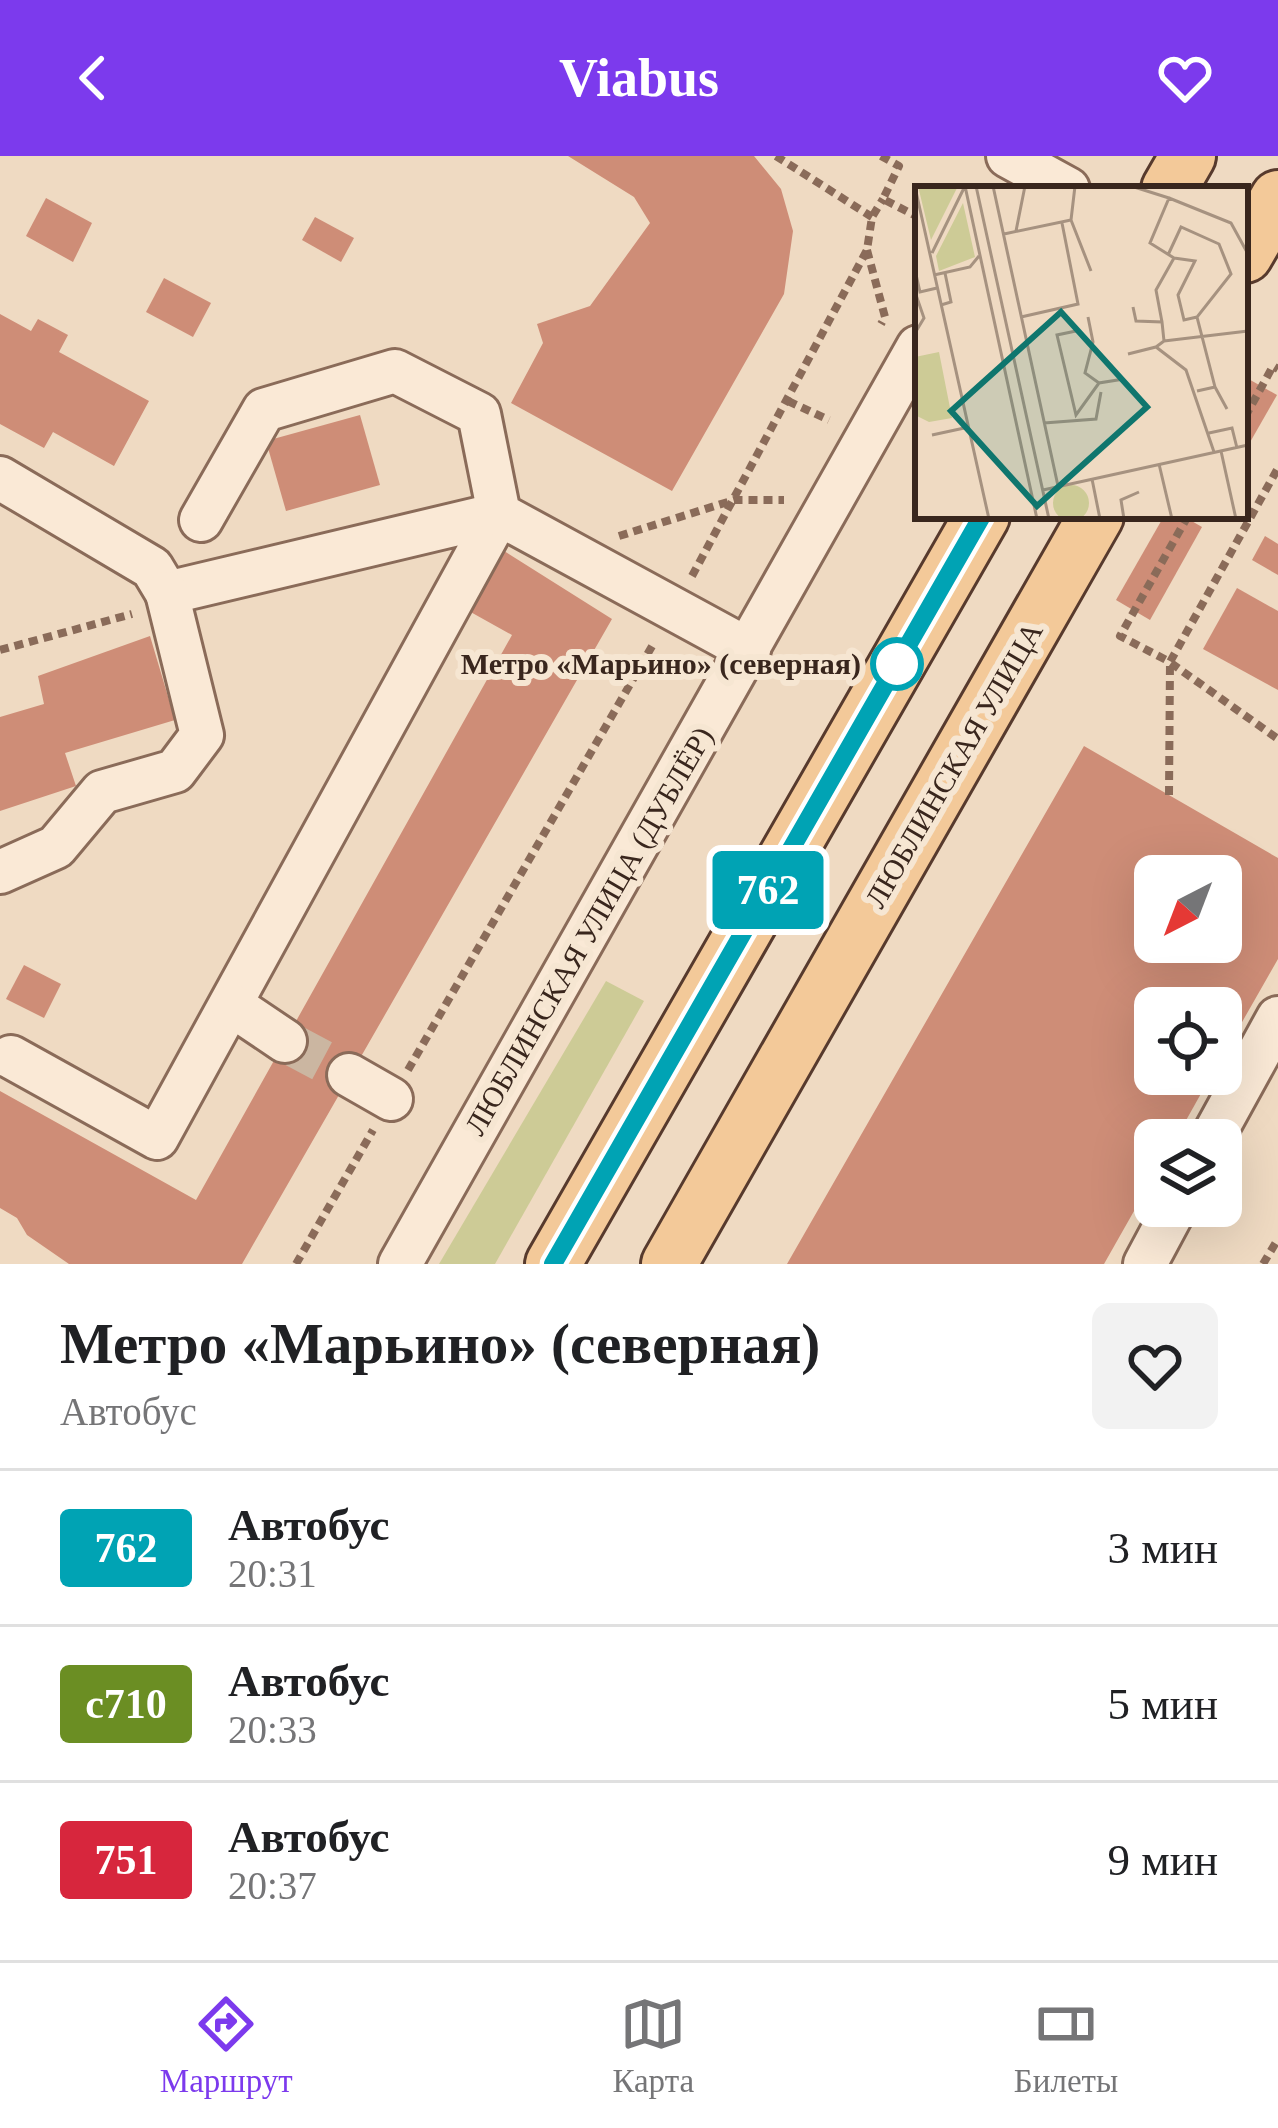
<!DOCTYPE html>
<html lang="ru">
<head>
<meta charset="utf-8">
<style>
  body { margin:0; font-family:"Times New Roman",serif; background:#f2f2f2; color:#202124; height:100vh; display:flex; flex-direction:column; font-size:45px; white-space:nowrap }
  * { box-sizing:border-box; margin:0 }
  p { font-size:39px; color:#757577 }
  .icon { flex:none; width:66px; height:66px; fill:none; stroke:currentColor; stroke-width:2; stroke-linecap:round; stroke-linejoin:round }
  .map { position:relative; height:1108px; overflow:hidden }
  .side { display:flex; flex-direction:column; background:#fff; flex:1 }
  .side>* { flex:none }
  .badge { padding:0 24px; border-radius:9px; font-size:42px; line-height:78px }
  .needle { width:78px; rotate:222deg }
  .tools { position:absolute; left:1134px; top:699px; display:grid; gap:24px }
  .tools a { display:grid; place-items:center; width:108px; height:108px; border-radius:18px; background:#fff; box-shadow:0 12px 48px #0002; font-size:60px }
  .map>.badge { position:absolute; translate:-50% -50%; box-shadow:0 0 0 6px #fff }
  .round { display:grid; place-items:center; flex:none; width:126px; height:126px; border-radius:18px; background:#f2f2f2 }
  .head { display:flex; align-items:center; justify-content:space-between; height:204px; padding:0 60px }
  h1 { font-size:57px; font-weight:700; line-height:90px }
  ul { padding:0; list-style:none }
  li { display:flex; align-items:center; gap:36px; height:156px; padding:0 60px; border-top:3px solid #e0e0e0 }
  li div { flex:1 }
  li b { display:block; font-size:45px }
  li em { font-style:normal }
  li .badge { min-width:132px; font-weight:700; text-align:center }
  header { display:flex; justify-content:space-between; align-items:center; height:156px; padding:0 60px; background:#7c3aed; color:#fff; font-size:54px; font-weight:700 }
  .dock { display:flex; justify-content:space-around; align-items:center; height:168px; border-top:3px solid #e0e0e0; background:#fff; font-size:33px; color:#757577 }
  .dock a { display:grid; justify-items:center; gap:6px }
  .dock .current { color:#7c3aed }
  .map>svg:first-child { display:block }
  .green { fill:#cdcb96 }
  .building { fill:#ce8d77; fill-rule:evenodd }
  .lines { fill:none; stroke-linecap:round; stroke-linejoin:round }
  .minor-tunnel { stroke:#cbb6a1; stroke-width:42; stroke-dasharray:42 21; stroke-linecap:butt }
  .minor-casing { stroke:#8a6b59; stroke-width:48 }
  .major-casing { stroke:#573a2d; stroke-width:60 }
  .path { stroke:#8a6b59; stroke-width:8; stroke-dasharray:9 6; stroke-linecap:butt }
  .minor { stroke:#fae9d6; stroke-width:42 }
  .major { stroke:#f3c999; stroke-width:54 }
  .line-casing { stroke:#fff; stroke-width:27 }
  .line { stroke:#00a3b4; stroke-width:18 }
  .stop-dot { fill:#fff; stroke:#00a3b4; stroke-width:6 }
  .labels { text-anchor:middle; stroke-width:12; stroke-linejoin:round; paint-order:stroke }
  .stop-label { font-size:30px; font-weight:bold; fill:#39261d; stroke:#f6e6d2; text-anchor:end }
  .street-label { font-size:30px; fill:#39261d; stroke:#f6e6d2 }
  .inset-road { fill:none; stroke:#a69280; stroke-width:3 }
  .view { fill:#0f766e; fill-opacity:0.15; stroke:#0f766e; stroke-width:6 }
  .inset-edge { fill:none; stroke:#39261d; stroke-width:6 }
</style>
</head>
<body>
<header><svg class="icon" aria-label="back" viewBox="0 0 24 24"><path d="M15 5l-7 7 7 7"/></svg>Viabus<svg class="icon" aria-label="heart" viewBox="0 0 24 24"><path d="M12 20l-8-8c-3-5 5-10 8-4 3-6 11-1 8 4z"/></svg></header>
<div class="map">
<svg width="1278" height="1108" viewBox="0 0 1278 1108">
  <rect width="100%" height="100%" fill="#efdac2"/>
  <polygon class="green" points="606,825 644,845 495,1108 439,1108"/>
  <g class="building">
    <polygon points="568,0 754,0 781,33 793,75 784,138 672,335 511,247 543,187 537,168 590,150 650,67 634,41"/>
    <polygon points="46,42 92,67 73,106 26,80"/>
    <polygon points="315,61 354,82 341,106 302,84"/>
    <polygon points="164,122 211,147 193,181 146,156"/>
    <polygon points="0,158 31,175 38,163 68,179 59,196 149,245 114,310 53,276 44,292 0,268"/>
    <polygon points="1245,221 1277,239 1245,295"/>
    <polygon points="360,259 380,329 286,355 266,285"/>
    <polygon points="1164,360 1183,360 1202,371 1150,464 1116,444"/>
    <polygon points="1265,380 1278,388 1278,419 1252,404"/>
    <polygon points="501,393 612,463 242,1108 69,1108 27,1079 17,1062 0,1052 0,935 196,1044 512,479 467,454"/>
    <polygon points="1237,432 1278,455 1278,534 1203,493"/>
    <polygon points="150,480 175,564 65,597 76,630 0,655 0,561 44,548 38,520"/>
    <path d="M1084,590L1278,702V803L1221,903V852H1155V918H1212L1175,984H1155V1018L1104,1108H787ZM1155,720H1221V786H1155Z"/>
    <polygon points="24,809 61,828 44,862 6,843"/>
  </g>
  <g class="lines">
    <polyline class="minor-tunnel" points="285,885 349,919"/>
    <g class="minor-casing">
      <g id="minor">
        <polyline points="1008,0 1068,33"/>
        <polyline points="0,322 152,412 167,437 499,358 157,982 11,901"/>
        <polyline points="201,364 264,254 395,215 479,258 499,358 749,494"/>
        <polyline points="0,716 56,691 102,636 175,615 202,579 167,437"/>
        <polyline points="233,850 285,885"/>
        <polyline points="349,919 391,943"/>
        <polyline points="1211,984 1278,862"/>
        <polyline points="400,1108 918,191"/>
        <polyline points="1145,1108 1176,1050"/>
      </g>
    </g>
    <g class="major-casing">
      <g id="major">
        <polyline points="1169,33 1188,0"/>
        <polyline points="1245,99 1278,42"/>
        <polyline points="553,1108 982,360"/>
        <polyline points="669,1108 1096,360"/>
      </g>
    </g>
    <g class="path">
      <polyline points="776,0 872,61"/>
      <polyline points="881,0 899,10 883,43 918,61"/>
      <polyline points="867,94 885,161 881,168"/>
      <polyline points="788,245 829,264"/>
      <polyline points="1245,261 1273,210 1278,213"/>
      <polyline points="1188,360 1120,480 1170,506 1278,312"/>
      <polyline points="619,380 734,344 784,344"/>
      <polyline points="692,420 867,94 872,61 883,43"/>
      <polyline points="0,494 132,458"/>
      <polyline points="1171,507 1278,583"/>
      <polyline points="1169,639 1170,506"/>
      <polyline points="408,914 655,485"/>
      <polyline points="296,1108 373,974"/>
      <polyline points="1263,1108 1278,1083"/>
    </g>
    <use href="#minor" class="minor"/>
    <use href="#major" class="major"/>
  </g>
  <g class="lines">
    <g class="line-casing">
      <polyline id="line" points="553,1108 982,360"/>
    </g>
    <use href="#line" class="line"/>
  </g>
  <circle class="stop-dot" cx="897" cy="508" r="24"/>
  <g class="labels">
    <g class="stop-label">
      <text x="861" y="518">Метро «Марьино» (северная)</text>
    </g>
    <g class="street-label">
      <text transform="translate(954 609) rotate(-60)" y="10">ЛЮБЛИНСКАЯ УЛИЦА</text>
      <text transform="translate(589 775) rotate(-60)" y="10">ЛЮБЛИНСКАЯ УЛИЦА (ДУБЛЁР)</text>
    </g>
  </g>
  <g transform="translate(915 30)">
    <rect width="333" height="333" fill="#efdac2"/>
    <path d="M3,0H43L16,54ZM48,17L60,71L24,85L21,70ZM24,166L37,232L14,236L0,229V171ZM138 317a18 18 0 1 1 36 0a18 18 0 1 1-36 0Z" fill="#cdcb96"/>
    <path class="inset-road" d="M50,0L122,333M61,0L134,333M78,0L143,300M216,0L254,12L235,57L259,72L241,104L247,136M0,1L74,333M254,12L316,37L333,68M156,34L176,85M101,45L110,0M89,48L156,34L160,0M17,67L50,0M253,69L266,41L304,58L316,88L282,131L300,201M259,72L280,75L263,109L269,134L282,131M0,84L5,106L22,102M19,89L55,81L64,70M0,106L9,132L0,147M26,119L36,116L30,87M218,121L221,135L247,136L249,155L241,161M106,131L163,118L147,37M173,131L178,156L170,187L184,197M161,145L142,149L161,229L184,197L209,193M249,155L333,145M213,168L241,161L271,184L299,266M282,205L300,201L312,223M129,237L181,233L186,206M294,247L317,242L322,262M17,249L54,241M306,265L321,333M244,278L257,333M177,293L185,333M128,304L333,259M209,333L206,314L224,306"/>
    <path class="view" d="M146,126L232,221L122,320L36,225Z"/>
    <rect width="333" height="333" class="inset-edge"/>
  </g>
</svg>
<div class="tools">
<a><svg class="needle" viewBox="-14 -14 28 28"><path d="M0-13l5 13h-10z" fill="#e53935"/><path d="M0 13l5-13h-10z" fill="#757577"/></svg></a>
<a><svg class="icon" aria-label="locate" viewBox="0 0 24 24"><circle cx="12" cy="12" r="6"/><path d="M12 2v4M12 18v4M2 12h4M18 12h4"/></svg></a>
<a><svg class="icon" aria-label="layers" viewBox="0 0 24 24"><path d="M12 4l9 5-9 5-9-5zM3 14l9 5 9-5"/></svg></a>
</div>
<b class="badge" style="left:768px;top:734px;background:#00a3b4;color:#fff">762</b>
</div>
<section class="side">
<div class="head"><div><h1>Метро «Марьино» (северная)</h1><p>Автобус</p></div><a class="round"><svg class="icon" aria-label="heart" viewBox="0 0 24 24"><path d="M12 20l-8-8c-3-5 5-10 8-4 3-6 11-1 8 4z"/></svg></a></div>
<ul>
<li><span class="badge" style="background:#00a3b4;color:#fff">762</span><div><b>Автобус</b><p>20:31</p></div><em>3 мин</em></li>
<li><span class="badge" style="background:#6b8e23;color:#fff">с710</span><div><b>Автобус</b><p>20:33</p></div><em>5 мин</em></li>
<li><span class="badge" style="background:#d7263d;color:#fff">751</span><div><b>Автобус</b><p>20:37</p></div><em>9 мин</em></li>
</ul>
</section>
<nav class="dock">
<a class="current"><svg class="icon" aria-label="directions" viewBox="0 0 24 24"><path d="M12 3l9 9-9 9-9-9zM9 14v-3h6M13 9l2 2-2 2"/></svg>Маршрут</a>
<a><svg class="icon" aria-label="map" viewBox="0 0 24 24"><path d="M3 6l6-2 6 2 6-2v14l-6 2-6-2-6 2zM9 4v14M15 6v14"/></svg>Карта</a>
<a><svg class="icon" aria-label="tickets" viewBox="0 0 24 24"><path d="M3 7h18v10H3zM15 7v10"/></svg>Билеты</a>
</nav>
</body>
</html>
